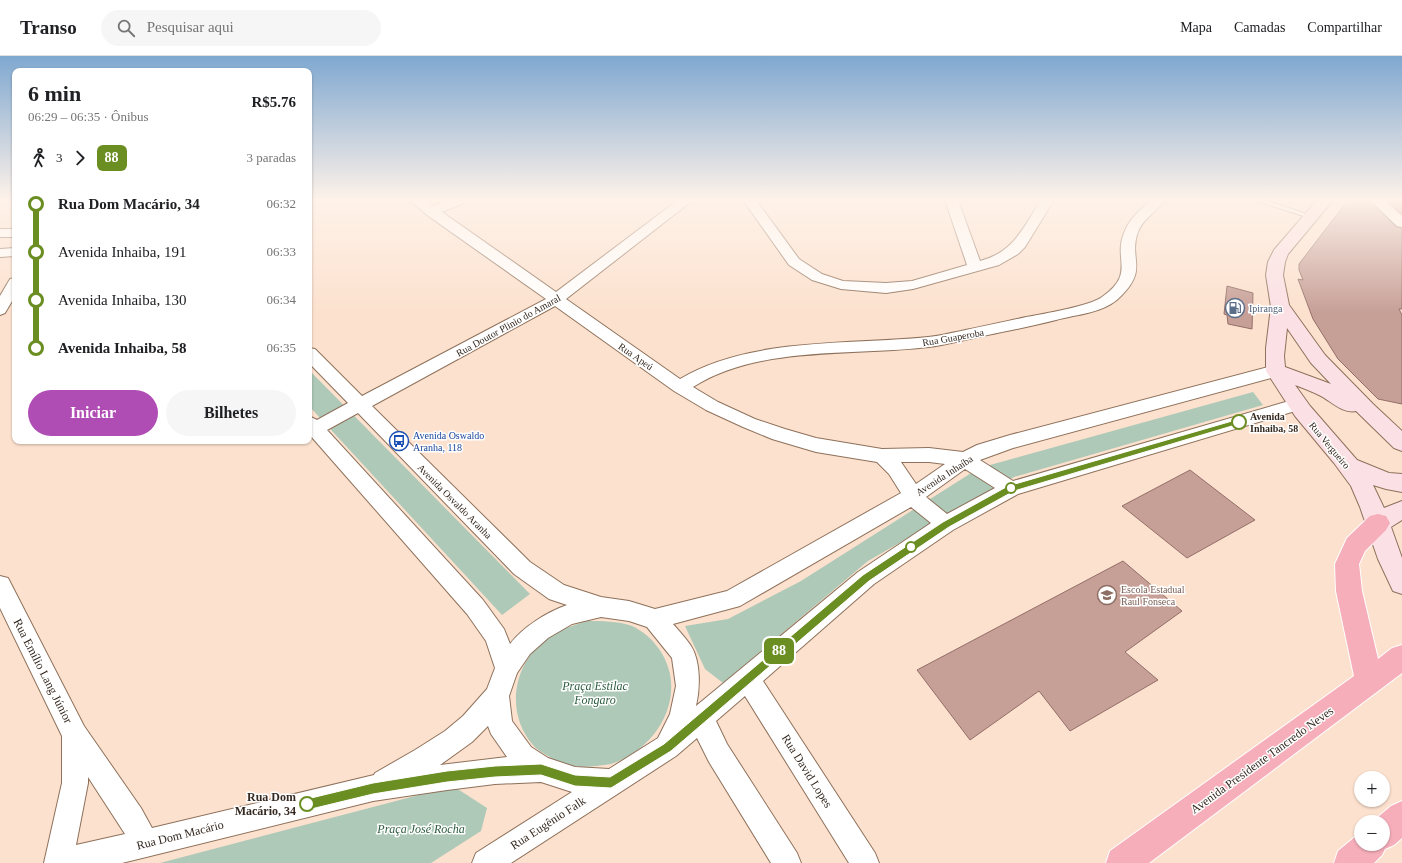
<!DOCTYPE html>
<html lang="pt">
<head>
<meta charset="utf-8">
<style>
  body { margin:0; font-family:Georgia,serif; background:#f6f6f6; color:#202124; height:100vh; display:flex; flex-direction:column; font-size:15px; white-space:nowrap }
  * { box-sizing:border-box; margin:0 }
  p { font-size:13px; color:#757577 }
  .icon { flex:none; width:22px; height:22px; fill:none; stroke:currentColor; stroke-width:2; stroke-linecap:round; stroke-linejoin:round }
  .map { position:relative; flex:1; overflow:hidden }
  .sheet { position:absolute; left:12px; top:12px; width:300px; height:376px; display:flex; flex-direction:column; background:#fff; border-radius:8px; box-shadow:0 1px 3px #0004 }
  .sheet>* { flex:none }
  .badge { padding:0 8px; border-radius:6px; font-size:14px; line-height:26px }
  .buttons { position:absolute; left:1354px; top:715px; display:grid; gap:8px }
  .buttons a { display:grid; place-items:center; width:36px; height:36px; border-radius:50%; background:#fff; box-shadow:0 1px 3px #0004; font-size:20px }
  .map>.badge { position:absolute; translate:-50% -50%; box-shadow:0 0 0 2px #fff }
  .legs { display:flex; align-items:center; gap:6px; height:44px; padding:0 16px; font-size:13px }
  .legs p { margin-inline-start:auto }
  .overview { display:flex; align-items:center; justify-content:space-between; height:68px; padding:0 16px }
  h1 { font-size:22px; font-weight:600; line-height:30px }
  .action { display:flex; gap:8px; margin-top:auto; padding:8px 16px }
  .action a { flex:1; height:46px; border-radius:24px; background:#b04db4; color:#fff; font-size:16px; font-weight:600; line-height:46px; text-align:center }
  .action a+a { background:#f6f6f6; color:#202124 }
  ul { padding:0 16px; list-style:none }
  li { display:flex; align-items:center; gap:14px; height:48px; font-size:15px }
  li i { display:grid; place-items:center; width:6px; height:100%; margin:0 5px; background:currentColor }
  li i::after { content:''; width:10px; height:10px; margin:-5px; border:3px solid; border-radius:50%; background:#fff }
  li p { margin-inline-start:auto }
  li:first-child i { background:linear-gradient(#0000 50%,currentColor 0) }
  li:last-child i { background:linear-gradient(currentColor 50%,#0000 0) }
  header { display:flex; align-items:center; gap:24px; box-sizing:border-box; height:56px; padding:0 20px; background:#fff; border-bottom:1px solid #e0e0e0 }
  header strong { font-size:19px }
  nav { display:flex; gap:22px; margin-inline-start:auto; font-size:14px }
  .search { width:280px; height:36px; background:#f6f6f6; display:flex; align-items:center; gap:10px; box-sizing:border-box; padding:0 14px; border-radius:22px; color:#757577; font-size:15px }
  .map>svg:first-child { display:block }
  .green { fill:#aec9b7 }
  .building { fill:#c69f97; stroke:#946f68 }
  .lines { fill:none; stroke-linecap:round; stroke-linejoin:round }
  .service-casing { stroke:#8e715b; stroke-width:2 }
  .minor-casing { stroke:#8e715b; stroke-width:2 }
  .secondary-casing { stroke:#8e715b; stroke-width:2 }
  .trunk-casing { stroke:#fff; stroke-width:2 }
  .service { fill:#fff; fill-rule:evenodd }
  .minor { fill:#fff; fill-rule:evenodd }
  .secondary { fill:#fbe0e5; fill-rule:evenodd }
  .trunk { fill:#f6aeba; fill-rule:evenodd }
  .line-1 { fill:#6b8e23; stroke:#fff }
  .stop-1-dot { fill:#fff; stroke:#6b8e23; stroke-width:2 }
  .labels { text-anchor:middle; stroke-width:3; stroke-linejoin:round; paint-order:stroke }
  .service-label { font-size:10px; fill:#4e5e75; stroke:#fff; text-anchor:start }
  .street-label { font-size:10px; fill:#34281f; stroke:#fff }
  .stop-label { font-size:10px; font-weight:bold; fill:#34281f; stroke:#fff; text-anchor:start }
  .transit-label { font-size:10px; fill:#164399; stroke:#fff; text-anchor:start }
  .education-label { font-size:10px; fill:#785e54; stroke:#fff; text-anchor:start }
  .near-street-label { font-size:12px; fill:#34281f; stroke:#fff }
  .near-park-label { font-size:12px; font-style:italic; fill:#2b5b3e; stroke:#fff }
  .near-stop-label { font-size:12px; font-weight:bold; fill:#34281f; stroke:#fff; text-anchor:end }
</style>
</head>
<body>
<header>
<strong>Transo</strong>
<div class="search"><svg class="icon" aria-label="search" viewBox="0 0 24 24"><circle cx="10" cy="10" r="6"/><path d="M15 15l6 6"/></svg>Pesquisar aqui</div>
<nav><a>Mapa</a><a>Camadas</a><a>Compartilhar</a></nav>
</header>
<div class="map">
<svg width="1402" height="807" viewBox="0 0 1402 807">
  <rect width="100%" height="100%" fill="#fce1ce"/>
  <g class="green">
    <polygon points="309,314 530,538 502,559 309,350"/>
    <polygon points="1253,336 1263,349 1014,421 868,505 723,627 705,613 685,570 728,563 801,525 979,412"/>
    <path d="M587,565C603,565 617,565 632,570C643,575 653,584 659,593C690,637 658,693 611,708C607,709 601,709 596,710C580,712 562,710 548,700C543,697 537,694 533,689C506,658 512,611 544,585C556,574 572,570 587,565Z"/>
    <polygon points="453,730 487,752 481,775 431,807 160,807"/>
  </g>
  <g class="building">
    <polygon points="1348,144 1369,144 1396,171 1402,172 1402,253 1399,253 1402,259 1402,348 1378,343 1338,303 1313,263 1298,223 1303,224 1299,214 1299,208"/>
    <polygon points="1387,144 1402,144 1402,158"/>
    <polygon points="1227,230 1253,237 1252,273 1228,268 1227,259 1224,258"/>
    <polygon points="1190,414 1255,464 1187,502 1122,450"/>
    <polygon points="1123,505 1182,555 1125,596 1158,624 1070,675 1039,635 970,684 917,614"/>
  </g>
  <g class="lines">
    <g class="service-casing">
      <polygon id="service" points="1254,144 1265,144 1315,161 1310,162"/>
    </g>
    <g class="minor-casing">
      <g id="minor">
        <path d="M410,144H425L434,150L447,144H465L464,147L442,156L556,236L678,144H693L566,243L680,323C750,281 850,289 928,281C939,280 950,277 961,275C983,270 1005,266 1026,261C1043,258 1090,250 1102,241C1136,217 1113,204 1124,177C1129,163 1140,154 1151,144H1165C1157,156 1143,162 1138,176C1128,203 1149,212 1121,240C1105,257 1078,258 1056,264C1029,271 1001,276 974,282C959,285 944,289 929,291C854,300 759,289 693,331L718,346L755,363L785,373L816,382L882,393L929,392L963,396L977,389L1010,379L1276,309L1282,311L1284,315L1282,319L1013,392L980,404L1013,425L1296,343L1302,345L1305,349L1302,353L1018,438L953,474L874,528L763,625L875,797L879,807H849L745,640L716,665L727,688L797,797L801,807H771L709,706L697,682L676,700L511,807H472L476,797L572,736L541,726L495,728L447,734L373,745L122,807H44L62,727V680L0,552V520L8,522L84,670L141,752L152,772L374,719L375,717L415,694L445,675L463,660L487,633L495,612L486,585L467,558L309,378V360L317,364L348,347L309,307V292L315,293L362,340L546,243L427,159ZM555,250L674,335L706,354L743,371L772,383L816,396L877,406L889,418L901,437L727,535L655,553L629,545L601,541L564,529L530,506L372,350ZM358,357L514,518L549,543L567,549C547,556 523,571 510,588L504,573L483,544L327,374ZM901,406H929L945,408L916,428ZM965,413L995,432L947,458L926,441ZM911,451L931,467L858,516L696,650C700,633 701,606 691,590C686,582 679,575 673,568L740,550ZM601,561L629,565L647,571L672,602L676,630L670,658L658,682L609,713L575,711L548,702L531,691L512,665L509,640L517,617L530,598L548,582L572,568ZM488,670L491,678L507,701L440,709L472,686ZM88,721L125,778L76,789L88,727Z"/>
        <path d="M743,144H756L799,203L822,218L843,225L886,227L912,225L967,209L945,144H958L980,205C1014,196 1023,172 1041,144H1054L1025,191L1018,198L999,209L913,233L886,237L841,233L812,224L789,209Z"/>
        <polygon points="1370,144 1384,144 1402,160 1402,171 1397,170"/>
        <rect x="0" y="173" width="15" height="8"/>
        <polygon points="15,192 15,200 0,201 0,193"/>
        <polygon points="15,222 15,240 5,257 0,259 0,240 10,223"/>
      </g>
    </g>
    <g class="secondary-casing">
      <path id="secondary" d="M1317,144H1333L1288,198L1285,206L1283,219L1289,249L1325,299L1373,348L1402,375V395L1394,392L1356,355C1342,358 1330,344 1319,339C1311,335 1303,332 1295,329L1310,350L1357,404L1389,417L1402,418V436L1386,433L1373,429L1384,452L1402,445V464L1391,471L1402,502V538L1393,535L1378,503L1360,451L1351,430L1334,407L1295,360L1266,315V292L1271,251L1266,219L1268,206L1274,194ZM1287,272L1311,307L1331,328L1285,311L1284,300Z"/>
    </g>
    <g class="trunk-casing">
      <g id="trunk">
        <polygon points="1378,458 1386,460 1390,467 1386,474 1365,495 1359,508 1362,535 1378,603 1392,592 1402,589 1402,617 1149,807 1106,807 1110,795 1354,620 1336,535 1335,508 1347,482 1370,460"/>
        <polygon points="1402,745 1402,782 1394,789 1385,793 1382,799 1374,807 1334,807 1338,795 1361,776 1361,788 1383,788 1383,766 1372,766 1391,750"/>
      </g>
    </g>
    <use href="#service" class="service"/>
    <use href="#minor" class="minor"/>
    <use href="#secondary" class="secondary"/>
    <use href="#trunk" class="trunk"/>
  </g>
  <linearGradient id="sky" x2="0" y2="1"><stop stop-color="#7fa8d0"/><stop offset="0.56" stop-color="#fef2e9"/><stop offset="1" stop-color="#fef2e9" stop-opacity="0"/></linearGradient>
  <rect width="1402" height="257" fill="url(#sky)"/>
  <polygon class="line-1" points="1239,363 1243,366 1242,367 1014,435 949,471 869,525 671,695 611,732 575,730 541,719 495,721 447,726 373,738 307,754 303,752 302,748 303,744 307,743 373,727 447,715 495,710 541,708 575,719 610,721 664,688 863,519 943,466 1008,430"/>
  <defs>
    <g id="fuel-ring" transform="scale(1)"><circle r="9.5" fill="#fff" stroke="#5c6f8a" stroke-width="1.5"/><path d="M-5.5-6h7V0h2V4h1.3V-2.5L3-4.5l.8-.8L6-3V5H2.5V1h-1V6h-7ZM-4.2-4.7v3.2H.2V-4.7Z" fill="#5c6f8a"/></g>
    <g id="bus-ring" transform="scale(1)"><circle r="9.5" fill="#fff" stroke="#1a4fb4" stroke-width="1.5"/><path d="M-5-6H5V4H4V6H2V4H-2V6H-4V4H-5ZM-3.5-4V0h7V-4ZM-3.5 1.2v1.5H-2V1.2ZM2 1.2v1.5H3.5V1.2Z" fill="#1a4fb4"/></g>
    <g id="school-ring" transform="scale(1)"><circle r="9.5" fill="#fff" stroke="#8d6e63" stroke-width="1.5"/><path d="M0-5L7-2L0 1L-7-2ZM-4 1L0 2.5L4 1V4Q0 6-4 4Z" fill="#8d6e63"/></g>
  </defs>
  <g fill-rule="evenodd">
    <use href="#fuel-ring" x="1235" y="252"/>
    <use href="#bus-ring" x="399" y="385"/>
    <use href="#school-ring" x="1107" y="539"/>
  </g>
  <g class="stop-1-dot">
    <circle cx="1239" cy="366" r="7"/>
    <circle cx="1011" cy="432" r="5"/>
    <circle cx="911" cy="491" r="5"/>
    <circle cx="307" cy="748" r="7"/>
  </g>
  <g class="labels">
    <g class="service-label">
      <text x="1249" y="256">Ipiranga</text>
    </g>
    <g class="street-label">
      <text transform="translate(508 269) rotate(-29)" y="4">Rua Doutor Plinio do Amaral</text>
      <text transform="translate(953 281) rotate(-10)" y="4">Rua Guaperoba</text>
      <text transform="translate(636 300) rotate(35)" y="4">Rua Apeú</text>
      <text transform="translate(1330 389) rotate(50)" y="4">Rua Vergueiro</text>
      <text transform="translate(944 419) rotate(-33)" y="4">Avenida Inhaíba</text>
      <text transform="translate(455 445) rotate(45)" y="4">Avenida Osvaldo Aranha</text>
    </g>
    <g class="stop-label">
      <text x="1250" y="364">Avenida<tspan x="1250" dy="12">Inhaiba, 58</tspan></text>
    </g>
    <g class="transit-label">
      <text x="413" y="383">Avenida Oswaldo<tspan x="413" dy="12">Aranha, 118</tspan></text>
    </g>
    <g class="education-label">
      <text x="1121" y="537">Escola Estadual<tspan x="1121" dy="12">Raul Fonseca</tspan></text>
    </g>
    <g class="near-street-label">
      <text transform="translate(43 615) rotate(63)" y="4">Rua Emílio Lang Júnior</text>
      <text transform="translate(1262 704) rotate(-36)" y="4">Avenida Presidente Tancredo Neves</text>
      <text transform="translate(807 715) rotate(58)" y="4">Rua David Lopes</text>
      <text transform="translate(548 767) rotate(-33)" y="4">Rua Eugênio Falk</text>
      <text transform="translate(180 779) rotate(-14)" y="4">Rua Dom Macário</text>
    </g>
    <g class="near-park-label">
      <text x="595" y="634">Praça Estilac<tspan x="595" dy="14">Fongaro</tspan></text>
      <text x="421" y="777">Praça José Rocha</text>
    </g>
    <g class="near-stop-label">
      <text x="296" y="745">Rua Dom<tspan x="296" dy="14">Macário, 34</tspan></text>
    </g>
  </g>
</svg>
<div class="buttons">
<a>+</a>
<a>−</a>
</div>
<b class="badge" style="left:779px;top:595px;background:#6b8e23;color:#fff">88</b>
<section class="sheet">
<div class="overview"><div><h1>6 min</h1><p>06:29 – 06:35 · Ônibus</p></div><b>R$5.76</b></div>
<div class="legs"><svg class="icon" aria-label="walk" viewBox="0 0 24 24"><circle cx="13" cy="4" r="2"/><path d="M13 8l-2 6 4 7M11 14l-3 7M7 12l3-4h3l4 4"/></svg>3<svg class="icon" aria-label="forward" viewBox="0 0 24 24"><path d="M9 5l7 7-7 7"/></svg><b class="badge" style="background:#6b8e23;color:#fff">88</b><p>3 paradas</p></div>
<ul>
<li><i style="color:#6b8e23"></i><b>Rua Dom Macário, 34</b><p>06:32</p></li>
<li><i style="color:#6b8e23"></i><span>Avenida Inhaiba, 191</span><p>06:33</p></li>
<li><i style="color:#6b8e23"></i><span>Avenida Inhaiba, 130</span><p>06:34</p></li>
<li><i style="color:#6b8e23"></i><b>Avenida Inhaiba, 58</b><p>06:35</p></li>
</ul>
<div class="action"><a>Iniciar</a><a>Bilhetes</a></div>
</section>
</div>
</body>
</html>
